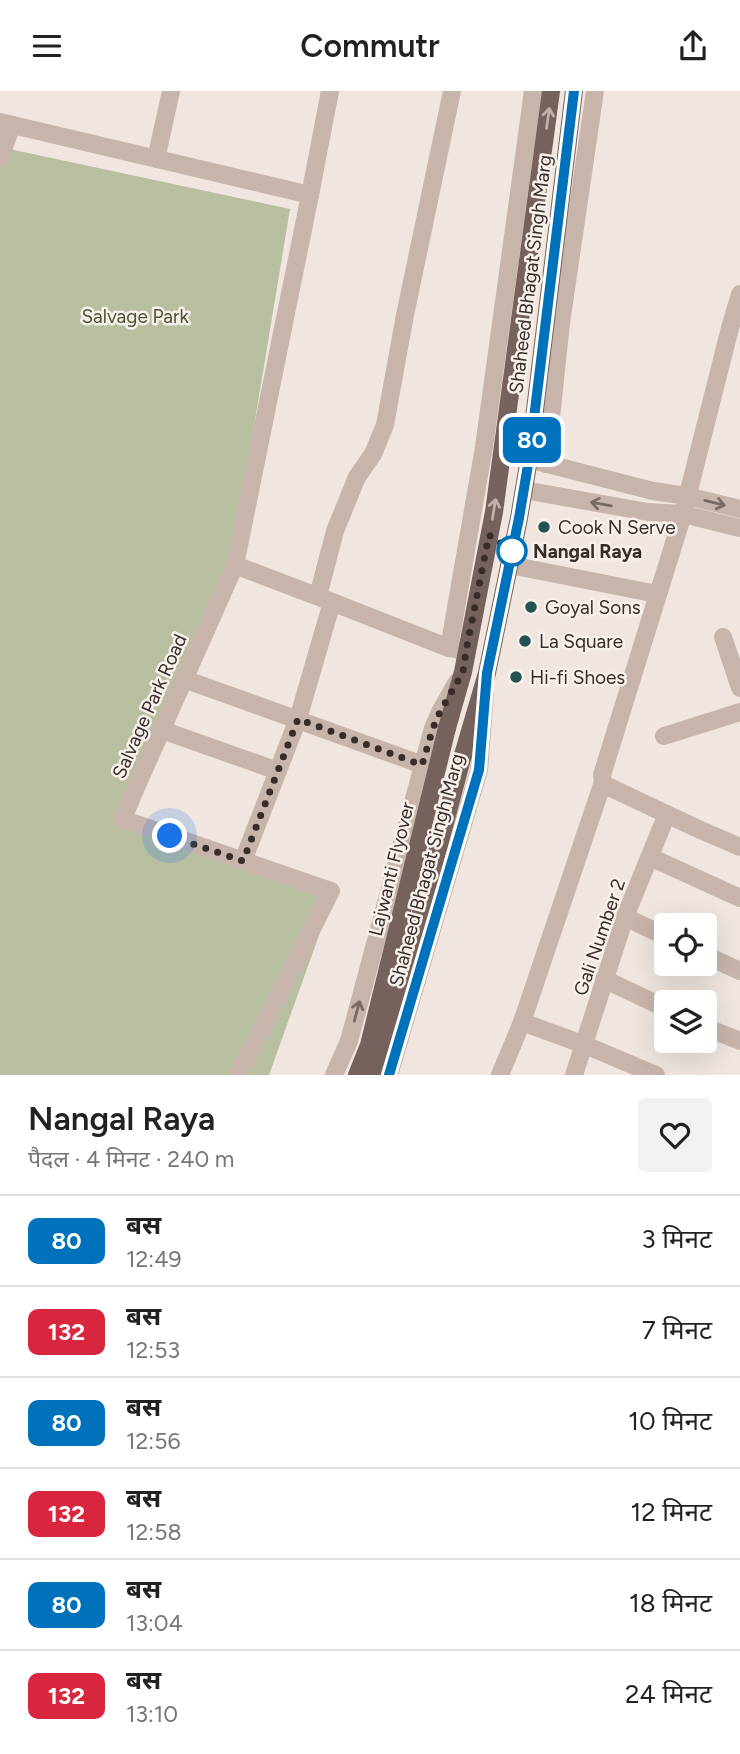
<!DOCTYPE html>
<html lang="hi">
<head>
<meta charset="utf-8">
<style>
  body { margin:0; font-family:Figtree,"Noto Sans Devanagari",sans-serif; background:#f2f2f2; color:#222; height:100vh; display:flex; flex-direction:column; font-size:26px; white-space:nowrap }
  * { box-sizing:border-box; margin:0 }
  p { font-size:23px; color:#767676 }
  .icon { flex:none; width:38px; height:38px; fill:none; stroke:currentColor; stroke-width:2; stroke-linecap:round; stroke-linejoin:round }
  .map { position:relative; height:984px; overflow:hidden }
  .drawer { display:flex; flex-direction:column; background:#fff; flex:1 }
  .drawer>* { flex:none }
  .badge { padding:0 14px; border-radius:10px; font-size:24px; line-height:46px }
  .buttons { position:absolute; left:654px; top:822px; display:grid; gap:14px }
  .buttons a { display:grid; place-items:center; width:63px; height:63px; border-radius:7px; background:#fff; box-shadow:0 7px 28px #0002; font-size:35px }
  .you { position:absolute; width:35px; height:35px; margin:-18px; border:5px solid #fff; border-radius:50%; background:#1a73e8; box-shadow:0 0 0 10px #1a73e833 }
  .map>.badge { position:absolute; translate:-50% -50%; box-shadow:0 0 0 4px #fff }
  .round { display:grid; place-items:center; flex:none; width:74px; height:74px; border-radius:7px; background:#f2f2f2 }
  .headline { display:flex; align-items:center; justify-content:space-between; height:119px; padding:0 28px }
  h1 { font-size:33px; font-weight:600; line-height:52px }
  ul { padding:0; list-style:none }
  li { display:flex; align-items:center; gap:21px; height:91px; padding:0 28px; border-top:2px solid #e0e0e0 }
  li div { flex:1 }
  li b { display:block; font-size:26px }
  li em { font-style:normal }
  li .badge { min-width:77px; font-weight:700; text-align:center }
  header { display:flex; justify-content:space-between; align-items:center; height:91px; padding:0 28px; background:#fff; font-size:32px; font-weight:600 }
  .map>svg:first-child { display:block }
  .green { fill:#b8bea0 }
  .lines { fill:none; stroke-linecap:round; stroke-linejoin:round }
  .minor { stroke:#c7b5ac; stroke-width:18 }
  .major { stroke:#76625d; stroke-width:18 }
  .major-bridge { stroke:#76625d; stroke-width:18 }
  .oneway { stroke:#beb0ab }
  .oneway2 { stroke:#776a64 }
  .line-casing { stroke:#fff; stroke-width:16 }
  .line { stroke:#0072bc; stroke-width:10 }
  .walk { stroke:#362c2a; stroke-width:7; stroke-dasharray:0 12.6 }
  .poi-dot { fill:#235350; stroke:#f8f0eb; stroke-width:2.5 }
  .stop-dot { fill:#fff; stroke:#0072bc; stroke-width:3.5 }
  .labels { text-anchor:middle; stroke-width:5; stroke-linejoin:round; paint-order:stroke }
  .street-label { font-size:19px; fill:#362c2a; stroke:#f8f0eb }
  .park-label { font-size:19px; fill:#4a5230; stroke:#f8f0eb }
  .poi-label { font-size:19px; fill:#362c2a; stroke:#f8f0eb; text-anchor:start }
  .stop-label { font-size:19px; font-weight:bold; fill:#362c2a; stroke:#f8f0eb; text-anchor:start }
</style>
</head>
<body>
<header><svg class="icon" aria-label="menu" viewBox="0 0 24 24"><path d="M4 6h16M4 12h16M4 18h16"/></svg>Commutr<svg class="icon" aria-label="share" viewBox="0 0 24 24"><path d="M12 15V3M7 8l5-5 5 5M5 13v7h14v-7"/></svg></header>
<div class="map">
<svg width="740" height="984" viewBox="0 0 740 984">
  <rect width="100%" height="100%" fill="#f0e6df"/>
  <polygon class="green" points="0,56 290,118 231,474 215,525 131,732 332,808 269,984 0,984"/>
  <g class="lines">
    <g class="minor">
      <polyline points="0,31 310,104"/>
      <polyline points="0,67 12,34"/>
      <polyline points="156,68 171,0"/>
      <polyline points="740,203 730,237 683,423 602,684 603,691 607,695 696,737 740,756"/>
      <polyline points="536,370 653,400 687,405 740,418"/>
      <polyline points="546,373 561,232 595,0"/>
      <polyline points="524,399 648,421 683,423 740,437"/>
      <polyline points="235,474 332,511 449,557 460,559"/>
      <polyline points="510,474 657,503"/>
      <polyline points="318,505 335,440 357,386 373,363 385,334 405,224 452,0"/>
      <polyline points="723,546 740,597"/>
      <polyline points="449,557 484,356 533,0"/>
      <polyline points="184,588 423,674"/>
      <polyline points="162,639 278,680"/>
      <polyline points="664,645 740,621"/>
      <polyline points="650,766 740,807"/>
      <polyline points="243,770 298,628 332,511"/>
      <polyline points="625,826 667,846"/>
      <polyline points="705,864 740,880"/>
      <polyline points="604,888 667,918"/>
      <polyline points="522,931 585,954 656,984"/>
      <polyline points="705,936 740,950"/>
      <polyline points="237,984 249,963 331,800 122,728 235,474 310,104 330,0"/>
      <polyline points="334,984 349,950 433,637 440,621 457,591"/>
      <polyline points="389,984 479,679 485,603"/>
      <polyline points="500,984 522,931 603,691"/>
      <polyline points="574,984 625,826 667,723"/>
    </g>
    <g class="major">
      <polyline points="447,637 463,581 494,421 551,0"/>
      <polyline points="463,664 487,582 519,427 529,368 574,0"/>
    </g>
    <g class="major-bridge">
      <polyline points="357,984 369,954 447,637"/>
      <polyline points="374,984 384,960 463,664"/>
    </g>
  </g>
  <defs><path id="oneway-shaft" d="M-6 0H5M1.5-3L5.5 0L1.5 3" fill="none" stroke-width="1.6" stroke-linecap="round" stroke-linejoin="round" transform="scale(1.75)"/></defs>
  <g class="oneway">
    <use href="#oneway-shaft" transform="translate(548 27) rotate(-82)"/>
    <use href="#oneway-shaft" transform="translate(494 418) rotate(-81)"/>
  </g>
  <g class="oneway2">
    <use href="#oneway-shaft" transform="translate(715 412) rotate(14)"/>
    <use href="#oneway-shaft" transform="translate(601 413) rotate(-170)"/>
    <use href="#oneway-shaft" transform="translate(357 920) rotate(-75)"/>
  </g>
  <g class="lines">
    <g class="line-casing">
      <polyline id="line" points="389,984 479,679 487,582 519,427 529,368 574,0"/>
    </g>
    <use href="#line" class="line"/>
    <polyline class="walk" points="170,745 243,770 298,628 422,674 433,637 440,621 463,581 466,560 489,444 512,460"/>
  </g>
  <g class="poi-dot">
    <circle cx="544" cy="436" r="7"/>
    <circle cx="531" cy="516" r="7"/>
    <circle cx="525" cy="550" r="7"/>
    <circle cx="516" cy="586" r="7"/>
  </g>
  <circle class="stop-dot" cx="512" cy="460" r="14"/>
  <g class="labels">
    <g class="street-label">
      <text transform="translate(530 183) rotate(-83)" y="7">Shaheed Bhagat Singh Marg</text>
      <text transform="translate(149 615) rotate(-66)" y="7">Salvage Park Road</text>
      <text transform="translate(391 778) rotate(-76)" y="7">Lajwanti Flyover</text>
      <text transform="translate(426 779) rotate(-75)" y="7">Shaheed Bhagat Singh Marg</text>
      <text transform="translate(599 846) rotate(-71)" y="7">Gali Number 2</text>
    </g>
    <g class="park-label">
      <text x="135" y="232">Salvage Park</text>
    </g>
    <g class="poi-label">
      <text x="558" y="443">Cook N Serve</text>
      <text x="545" y="523">Goyal Sons</text>
      <text x="539" y="557">La Square</text>
      <text x="530" y="593">Hi-fi Shoes</text>
    </g>
    <g class="stop-label">
      <text x="533" y="467">Nangal Raya</text>
    </g>
  </g>
</svg>
<div class="buttons">
<a><svg class="icon" aria-label="locate" viewBox="0 0 24 24"><circle cx="12" cy="12" r="6"/><path d="M12 2v4M12 18v4M2 12h4M18 12h4"/></svg></a>
<a><svg class="icon" aria-label="layers" viewBox="0 0 24 24"><path d="M12 4l9 5-9 5-9-5zM3 14l9 5 9-5"/></svg></a>
</div>
<div class="you" style="left:170px;top:745px"></div>
<b class="badge" style="left:532px;top:349px;background:#0072bc;color:#fff">80</b>
</div>
<section class="drawer">
<div class="headline"><div><h1>Nangal Raya</h1><p>पैदल · 4 मिनट · 240 m</p></div><a class="round"><svg class="icon" aria-label="heart" viewBox="0 0 24 24"><path d="M12 20l-8-8c-3-5 5-10 8-4 3-6 11-1 8 4z"/></svg></a></div>
<ul>
<li><span class="badge" style="background:#0072bc;color:#fff">80</span><div><b>बस</b><p>12:49</p></div><em>3 मिनट</em></li>
<li><span class="badge" style="background:#d7263d;color:#fff">132</span><div><b>बस</b><p>12:53</p></div><em>7 मिनट</em></li>
<li><span class="badge" style="background:#0072bc;color:#fff">80</span><div><b>बस</b><p>12:56</p></div><em>10 मिनट</em></li>
<li><span class="badge" style="background:#d7263d;color:#fff">132</span><div><b>बस</b><p>12:58</p></div><em>12 मिनट</em></li>
<li><span class="badge" style="background:#0072bc;color:#fff">80</span><div><b>बस</b><p>13:04</p></div><em>18 मिनट</em></li>
<li><span class="badge" style="background:#d7263d;color:#fff">132</span><div><b>बस</b><p>13:10</p></div><em>24 मिनट</em></li>
</ul>
</section>
</body>
</html>
